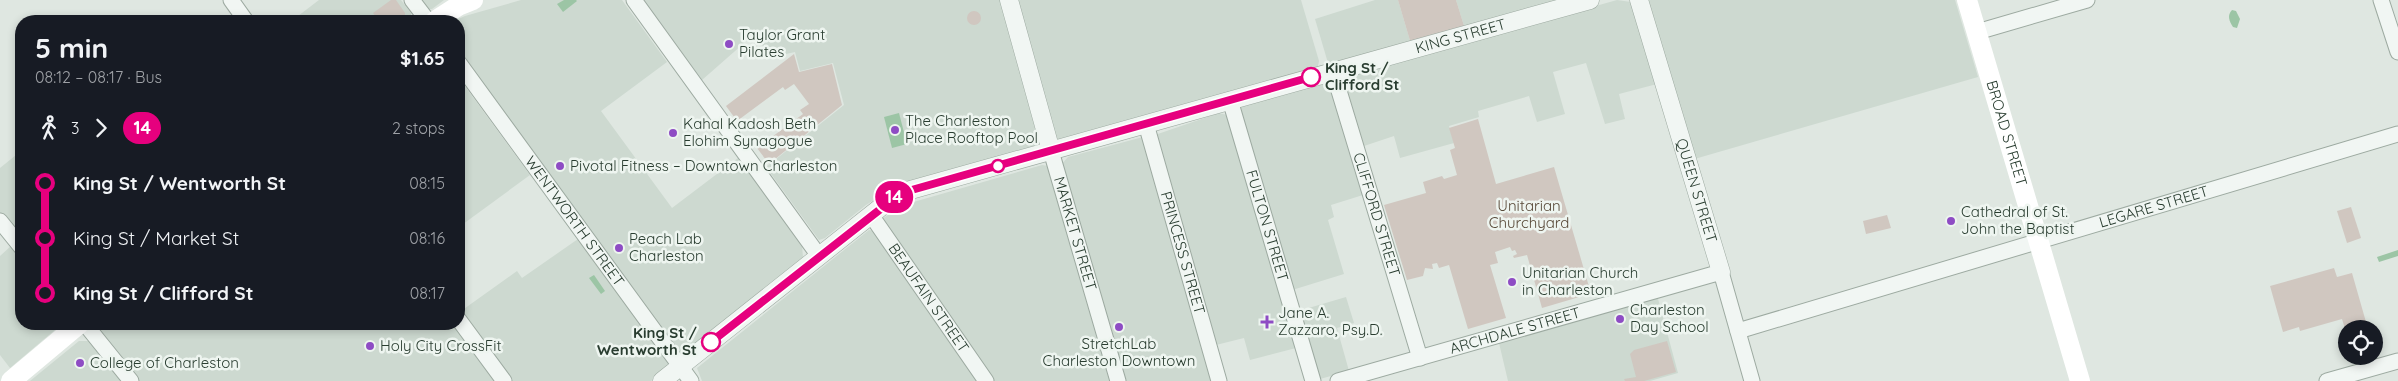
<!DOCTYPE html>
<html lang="en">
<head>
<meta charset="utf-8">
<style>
  body { margin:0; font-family:Quicksand,sans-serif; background:#20242c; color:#f1f3f6; height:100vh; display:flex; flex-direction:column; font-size:19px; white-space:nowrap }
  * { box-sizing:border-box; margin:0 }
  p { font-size:16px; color:#9ea1a6 }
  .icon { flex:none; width:28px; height:28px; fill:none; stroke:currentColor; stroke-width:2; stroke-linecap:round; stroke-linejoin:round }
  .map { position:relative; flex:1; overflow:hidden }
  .panel { position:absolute; left:15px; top:15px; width:450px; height:315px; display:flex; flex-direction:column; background:#171b24; border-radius:20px; box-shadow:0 2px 8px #0003 }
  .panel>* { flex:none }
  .badge { padding:0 10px; border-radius:16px; font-size:18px; line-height:32px }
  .tools { position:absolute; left:2338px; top:320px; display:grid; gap:10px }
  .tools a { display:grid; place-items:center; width:45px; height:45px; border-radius:50%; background:#171b24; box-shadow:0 2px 8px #0003; font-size:25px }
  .map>.badge { position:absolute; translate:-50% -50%; box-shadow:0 0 0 2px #fff }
  .legs { display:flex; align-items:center; gap:8px; height:55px; padding:0 20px; font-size:16px }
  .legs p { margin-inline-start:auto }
  .overview { display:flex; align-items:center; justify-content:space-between; height:85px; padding:0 20px }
  h1 { font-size:28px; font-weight:700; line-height:38px }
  ul { padding:0 20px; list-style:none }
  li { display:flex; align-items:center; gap:18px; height:55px; font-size:19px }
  li i { display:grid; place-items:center; width:8px; height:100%; margin:0 6px; background:currentColor }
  li i::after { content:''; width:12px; height:12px; margin:-6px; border:4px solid; border-radius:50%; background:#171b24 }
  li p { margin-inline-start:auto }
  li:first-child i { background:linear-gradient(#0000 50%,currentColor 0) }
  li:last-child i { background:linear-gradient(currentColor 50%,#0000 0) }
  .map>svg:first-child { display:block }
  .built { fill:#cdd9d0 }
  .green { fill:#d0c7c0 }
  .water { fill:#9cc5a5 }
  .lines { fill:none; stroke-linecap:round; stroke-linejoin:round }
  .minor-casing { stroke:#9daaa1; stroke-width:17 }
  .tertiary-casing { stroke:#9daaa1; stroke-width:19 }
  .minor { stroke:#f1f6f3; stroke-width:15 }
  .tertiary { stroke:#f1f6f3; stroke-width:18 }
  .secondary { stroke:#fff; stroke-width:20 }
  .line-1-casing { stroke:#fff; stroke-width:11 }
  .line-1 { stroke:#e6007e; stroke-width:8 }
  .poi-dot { fill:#8e4cc4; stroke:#eef5f0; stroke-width:2 }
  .stop-1-dot { fill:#fff; stroke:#e6007e; stroke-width:2.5 }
  .labels { text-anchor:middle; stroke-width:5; stroke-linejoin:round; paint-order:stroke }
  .poi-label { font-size:15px; fill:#293d30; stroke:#eef5f0; text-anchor:start }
  .street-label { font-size:15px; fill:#293d30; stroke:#eef5f0 }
  .stop-label { font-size:15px; font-weight:bold; fill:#293d30; stroke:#eef5f0; text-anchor:start }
  .park-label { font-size:15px; fill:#574837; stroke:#eef5f0 }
</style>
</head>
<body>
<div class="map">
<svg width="2398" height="381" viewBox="0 0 2398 381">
  <rect width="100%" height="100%" fill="#dfe7e1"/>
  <g class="built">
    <polygon points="319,0 401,0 411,13 411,20 302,21 298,16"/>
    <polygon points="421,0 444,0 432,9 428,9"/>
    <polygon points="521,0 622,0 667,62 601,111 672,208 738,158 802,245 803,258 687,352 680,353 676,351 459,54 459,21 454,21 465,16"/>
    <polygon points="643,0 1000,0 1038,138 1038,145 1035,148 890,190 866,205 825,238 819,240 766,167 844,105 833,63 800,71 795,52 777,56 751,37 702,80"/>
    <polygon points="1014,0 1301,0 1319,61 1318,66 1314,71 1058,141 1054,139"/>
    <polygon points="1375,0 1398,0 1411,44 1332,66 1328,63 1315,19"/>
    <polygon points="1456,0 1566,0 1465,29"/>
    <polygon points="1617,0 1631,2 1657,84 1619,94 1625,119 1605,124 1586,63 1553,72 1565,114 1537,122 1529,96 1478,111 1479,117 1449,126 1454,143 1400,158 1394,136 1361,147 1342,81 1344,77"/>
    <polygon points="1643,0 1955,0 1978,77 1691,160"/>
    <polygon points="459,78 530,175 459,227"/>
    <polygon points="1321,84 1326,85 1331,88 1363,195 1331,205 1334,217 1328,220 1344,274 1289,291 1237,110 1241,107"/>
    <polygon points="1219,113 1227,115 1296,348 1250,360 1244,338 1212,346 1152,136"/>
    <polygon points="1143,137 1217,381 1123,381 1060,166 1068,157"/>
    <polygon points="21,151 21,239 0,213 0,168"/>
    <polygon points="1042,165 1048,166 1113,381 992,381 882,219 903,205"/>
    <polygon points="869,230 875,231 979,381 702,381 697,368"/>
    <polygon points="578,239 665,357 668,363 664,371 651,381 512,381 461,311 517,271 522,278"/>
    <polygon points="11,246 21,258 21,324 62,324 10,368 0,355 0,256"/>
    <polygon points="1657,295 1678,373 1650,381 1508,381 1499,343"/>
    <polygon points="1346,297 1354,323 1337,328 1349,371 1320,379 1316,377 1295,312"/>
    <polygon points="100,324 452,324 495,381 135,381 97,331"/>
    <polygon points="79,341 89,341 93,344 122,381 30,381"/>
  </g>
  <g class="green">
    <polygon points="391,0 396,0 405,13 405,21 379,21 373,13"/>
    <polygon points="1398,0 1456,0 1465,29 1411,44"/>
    <circle cx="974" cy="18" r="7"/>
    <polygon points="794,54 799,72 832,64 842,105 769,164 757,148 803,114 800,110 809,104 794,84 785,90 783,87 737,121 726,106"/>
    <polygon points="1478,119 1496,184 1554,167 1590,290 1586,295 1542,308 1527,255 1514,258 1513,256 1517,254 1515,250 1512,251 1510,247 1495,252 1498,263 1490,265 1506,318 1468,329 1449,265 1439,268 1437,263 1432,264 1433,269 1425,268 1423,276 1407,280 1384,205 1426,193 1423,182 1442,176 1444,179 1457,175 1450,150 1455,148 1449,128"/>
    <polygon points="2351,207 2361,238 2347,243 2337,211"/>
    <polygon points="1887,215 1891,228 1866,234 1863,221"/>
    <polygon points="2334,268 2337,277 2352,273 2368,329 2346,329 2346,332 2342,319 2300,331 2299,327 2283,332 2270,286"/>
    <polygon points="1667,341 1676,372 1644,381 1625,381 1624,379 1636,377 1630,354 1634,350"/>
  </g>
  <g class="water">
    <polygon points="564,0 576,0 577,1 563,12 557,4"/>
    <path d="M2232,10L2236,11L2240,19L2237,28L2233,27C2229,21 2227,15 2232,10Z"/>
    <polygon points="899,113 907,144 892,148 884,117"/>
    <polygon points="2398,250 2398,256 2379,262 2377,257"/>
    <polygon points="594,275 605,291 601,294 589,278"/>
  </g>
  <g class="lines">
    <g class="minor-casing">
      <g id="minor">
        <polyline points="231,0 246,21"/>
        <polyline points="412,0 428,21"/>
        <polyline points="634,0 819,256"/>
        <polyline points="2381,0 2398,52"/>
        <polyline points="1977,32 2087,0"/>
        <path id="s1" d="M459,63L691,381"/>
        <path id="s2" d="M1333,71L1420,358"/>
        <path id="s3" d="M1230,100L1313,381"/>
        <path id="s4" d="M1146,124L1219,381"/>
        <path id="s5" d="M1051,151L1118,381"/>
        <path id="s6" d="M871,215L986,381"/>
        <polyline points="0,221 21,247"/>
        <polyline points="459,320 504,381"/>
        <polyline points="85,324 131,381"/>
        <path id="s7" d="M1738,331L2398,134"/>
        <path id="s8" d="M1338,381L1721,272L1752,381"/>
        <polyline points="2327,381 2398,361"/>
      </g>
    </g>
    <g class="tertiary-casing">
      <g id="tertiary">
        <polyline points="1009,0 1051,151"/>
        <path id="s9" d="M1639,0L1721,272"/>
        <path id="s10" d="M662,381L886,203L907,191L1590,0"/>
      </g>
    </g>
    <use href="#minor" class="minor"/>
    <use href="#tertiary" class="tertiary"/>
    <g class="secondary">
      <path id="s11" d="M1967,0L2080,381"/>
      <polyline points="435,21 458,6 473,0"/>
      <polyline points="11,381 79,324"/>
    </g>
  </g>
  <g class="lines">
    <g class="line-1-casing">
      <polyline id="line-1" points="711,342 901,193 1311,77"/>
    </g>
    <use href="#line-1" class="line-1"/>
  </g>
  <g class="poi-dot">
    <circle cx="729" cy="44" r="5"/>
    <circle cx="895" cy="130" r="5"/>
    <circle cx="673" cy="133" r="5"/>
    <circle cx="560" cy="166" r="5"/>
    <circle cx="1951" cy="221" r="5"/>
    <circle cx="619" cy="248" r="5"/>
    <circle cx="1512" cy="282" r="5"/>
    <circle cx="1620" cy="319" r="5"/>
    <path d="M1264.5 314.5h5v5h5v5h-5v5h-5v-5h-5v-5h5z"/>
    <circle cx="1119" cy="327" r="5"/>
    <circle cx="370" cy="346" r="5"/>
    <circle cx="80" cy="363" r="5"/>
  </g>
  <g class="stop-1-dot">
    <circle cx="1311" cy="77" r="9"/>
    <circle cx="998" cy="166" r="6"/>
    <circle cx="711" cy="342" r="9"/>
  </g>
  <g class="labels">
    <g class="poi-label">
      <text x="739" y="40">Taylor Grant<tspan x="739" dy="17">Pilates</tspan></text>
      <text x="905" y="126">The Charleston<tspan x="905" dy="17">Place Rooftop Pool</tspan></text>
      <text x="683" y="129">Kahal Kadosh Beth<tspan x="683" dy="17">Elohim Synagogue</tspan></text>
      <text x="570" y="171">Pivotal Fitness – Downtown Charleston</text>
      <text x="1961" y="217">Cathedral of St.<tspan x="1961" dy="17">John the Baptist</tspan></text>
      <text x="629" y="244">Peach Lab<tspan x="629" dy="17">Charleston</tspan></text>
      <text x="1522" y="278">Unitarian Church<tspan x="1522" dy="17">in Charleston</tspan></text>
      <text x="1630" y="315">Charleston<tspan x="1630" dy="17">Day School</tspan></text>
      <text x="1278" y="318">Jane A.<tspan x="1278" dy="17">Zazzaro, Psy.D.</tspan></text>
      <text x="1119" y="349" text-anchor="middle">StretchLab<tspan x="1119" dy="17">Charleston Downtown</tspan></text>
      <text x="380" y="351">Holy City CrossFit</text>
      <text x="90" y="368">College of Charleston</text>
    </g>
    <g class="street-label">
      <text dy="5" stroke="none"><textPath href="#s10" startOffset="885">KING STREET</textPath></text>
      <text dy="5" stroke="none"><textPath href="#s11" startOffset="139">BROAD STREET</textPath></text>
      <text dy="5" stroke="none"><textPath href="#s9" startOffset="199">QUEEN STREET</textPath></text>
      <text dy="5" stroke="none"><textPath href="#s7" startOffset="434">LEGARE STREET</textPath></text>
      <text dy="5" stroke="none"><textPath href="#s2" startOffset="150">CLIFFORD STREET</textPath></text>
      <text dy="5" stroke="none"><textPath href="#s1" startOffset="196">WENTWORTH STREET</textPath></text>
      <text dy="5" stroke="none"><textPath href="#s3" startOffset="131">FULTON STREET</textPath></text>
      <text dy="5" stroke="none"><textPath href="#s5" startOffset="86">MARKET STREET</textPath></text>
      <text dy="5" stroke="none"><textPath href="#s4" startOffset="134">PRINCESS STREET</textPath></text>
      <text dy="5" stroke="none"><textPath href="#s6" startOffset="101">BEAUFAIN STREET</textPath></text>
      <text dy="5" stroke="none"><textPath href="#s8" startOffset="184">ARCHDALE STREET</textPath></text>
    </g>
    <g class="stop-label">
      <text x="1325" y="73">King St /<tspan x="1325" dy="17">Clifford St</tspan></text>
      <text x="697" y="338" text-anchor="end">King St /<tspan x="697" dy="17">Wentworth St</tspan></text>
    </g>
    <g class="park-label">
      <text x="1529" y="211">Unitarian<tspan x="1529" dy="17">Churchyard</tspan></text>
    </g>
  </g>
</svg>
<div class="tools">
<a><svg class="icon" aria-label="locate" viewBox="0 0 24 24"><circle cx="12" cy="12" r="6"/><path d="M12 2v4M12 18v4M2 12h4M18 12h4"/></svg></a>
</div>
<b class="badge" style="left:894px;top:197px;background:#e6007e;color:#fff">14</b>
<section class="panel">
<div class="overview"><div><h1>5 min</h1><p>08:12 – 08:17 · Bus</p></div><b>$1.65</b></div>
<div class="legs"><svg class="icon" aria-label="walk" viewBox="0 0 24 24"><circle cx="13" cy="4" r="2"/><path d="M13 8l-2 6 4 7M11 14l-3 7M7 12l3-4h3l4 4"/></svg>3<svg class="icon" aria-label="forward" viewBox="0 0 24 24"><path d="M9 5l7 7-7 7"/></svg><b class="badge" style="background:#e6007e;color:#fff">14</b><p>2 stops</p></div>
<ul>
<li><i style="color:#e6007e"></i><b>King St / Wentworth St</b><p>08:15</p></li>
<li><i style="color:#e6007e"></i><span>King St / Market St</span><p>08:16</p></li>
<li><i style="color:#e6007e"></i><b>King St / Clifford St</b><p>08:17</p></li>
</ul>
</section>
</div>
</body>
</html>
